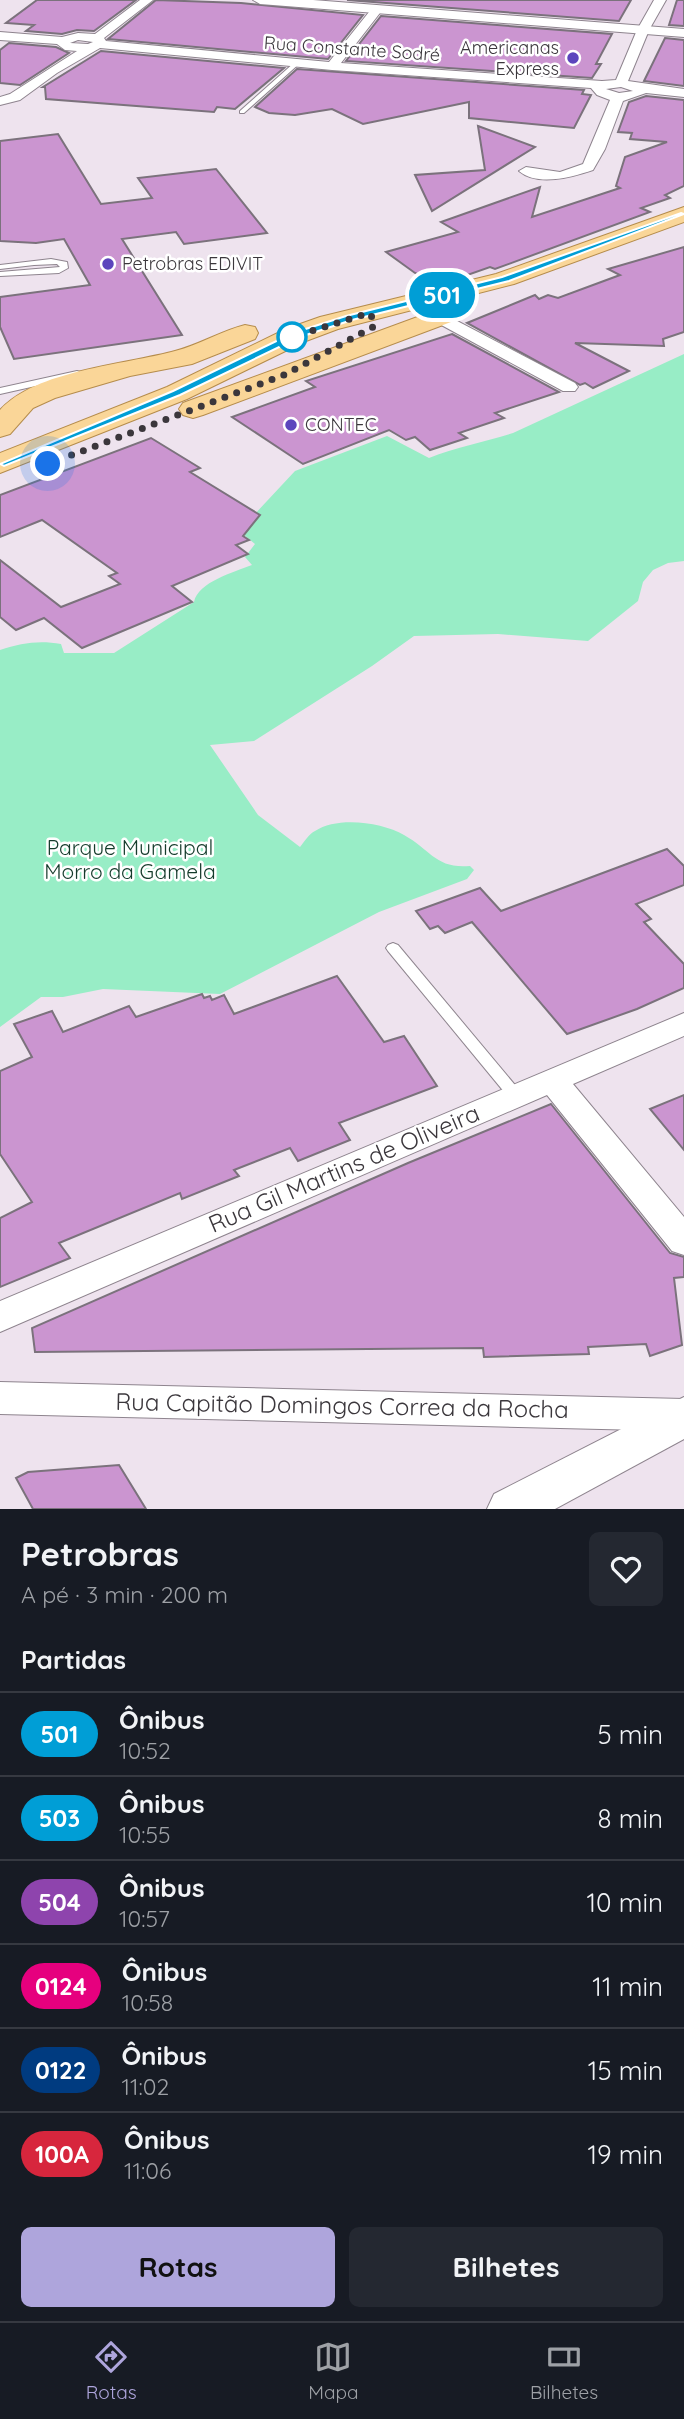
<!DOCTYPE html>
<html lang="pt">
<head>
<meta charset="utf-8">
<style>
  body { margin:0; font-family:Quicksand,sans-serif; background:#242831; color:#f1f3f6; height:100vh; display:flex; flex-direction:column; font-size:26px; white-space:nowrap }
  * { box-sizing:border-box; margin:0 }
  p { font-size:23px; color:#9ea1a6 }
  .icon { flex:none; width:38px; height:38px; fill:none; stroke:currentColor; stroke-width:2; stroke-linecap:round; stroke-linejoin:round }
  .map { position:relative; height:1509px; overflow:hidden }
  .details { display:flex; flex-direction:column; background:#171b24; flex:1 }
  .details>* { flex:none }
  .badge { padding:0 14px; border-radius:23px; font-size:24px; line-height:46px }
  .you { position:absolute; width:35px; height:35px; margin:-18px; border:5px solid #fff; border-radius:50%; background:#1a73e8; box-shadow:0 0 0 10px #1a73e833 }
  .map>.badge { position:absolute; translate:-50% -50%; box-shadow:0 0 0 4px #fff }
  h2 { padding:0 21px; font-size:26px; line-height:63px }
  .round { display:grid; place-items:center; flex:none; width:74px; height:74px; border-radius:10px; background:#242831 }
  .overview { display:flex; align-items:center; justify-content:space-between; height:119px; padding:0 21px }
  h1 { font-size:33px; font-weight:700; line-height:52px }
  .action { display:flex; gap:14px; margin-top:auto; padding:14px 21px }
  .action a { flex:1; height:80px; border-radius:10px; background:#aea5dc; color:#111; font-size:28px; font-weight:700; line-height:80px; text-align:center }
  .action a+a { background:#242831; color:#f1f3f6 }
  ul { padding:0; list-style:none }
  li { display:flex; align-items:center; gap:21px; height:84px; padding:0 21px; border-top:2px solid #363941 }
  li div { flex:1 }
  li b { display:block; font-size:26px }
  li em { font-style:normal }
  li .badge { min-width:77px; font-weight:700; text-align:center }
  .tabs { display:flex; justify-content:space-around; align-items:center; height:98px; border-top:2px solid #363941; background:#171b24; font-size:19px; color:#9ea1a6 }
  .tabs a { display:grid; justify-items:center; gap:4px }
  .tabs .selected { color:#aea5dc }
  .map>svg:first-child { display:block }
  .green { fill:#98edc6 }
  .building { fill:#cb95d0; stroke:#7b727c; stroke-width:2 }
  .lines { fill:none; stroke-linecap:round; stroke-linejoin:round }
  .service-casing { stroke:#8e848e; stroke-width:2 }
  .minor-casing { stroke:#8e848e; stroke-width:2 }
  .tertiary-casing { stroke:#8e848e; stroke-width:2 }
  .primary-casing { stroke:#b58c4c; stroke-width:2 }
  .service { fill:#fff; fill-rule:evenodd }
  .minor { fill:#fff; fill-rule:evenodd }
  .tertiary { fill:#fff; fill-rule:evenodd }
  .primary { fill:#fad698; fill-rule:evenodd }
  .line { fill:#009ed6; stroke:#fff; stroke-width:2 }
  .walk { stroke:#3b373c; stroke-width:7; stroke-dasharray:0 12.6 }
  .poi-dot { fill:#5c45bd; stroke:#fff; stroke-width:2.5 }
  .stop-dot { fill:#fff; stroke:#009ed6; stroke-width:3.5 }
  .labels { text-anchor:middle; stroke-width:5; stroke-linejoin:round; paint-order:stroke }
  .far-poi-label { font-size:18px; fill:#3b373c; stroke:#fff; text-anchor:start }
  .far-street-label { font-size:18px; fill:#3b373c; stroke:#fff }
  .park-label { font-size:21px; fill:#143b2b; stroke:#fff }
  .near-street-label { font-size:24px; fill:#3b373c; stroke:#fff }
</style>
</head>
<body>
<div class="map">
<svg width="684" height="1509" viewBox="0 0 684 1509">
  <rect width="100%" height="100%" fill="#eee3ee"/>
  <path class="green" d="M684,354V561L668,563L653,570L643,582L638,601L588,641L498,634L414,636L372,666L254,741L210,745L258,815L300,847C304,842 309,834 315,831C337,816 382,822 404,835C431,850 436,869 470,866L474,870L467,879L379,912L220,994L103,989L63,997H41L0,1027V650C21,643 39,640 61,644L64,653H114L194,602C198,582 234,572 252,565L245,557L255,544L239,531L295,471L387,436L429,458C456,447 485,442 513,433Z"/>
  <g class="building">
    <polygon points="37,0 136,0 94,31 77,30 62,34 26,31 34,25 6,23"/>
    <polygon points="156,0 241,3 363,15 328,59 108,39"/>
    <polygon points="347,0 631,0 619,21"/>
    <polygon points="677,0 684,0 684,26 669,25"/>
    <polygon points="381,16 612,34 596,64 601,64 592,78 346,61"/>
    <polygon points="665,38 684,40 684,86 644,81"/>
    <polygon points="9,43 56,47 69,53 20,85 0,83 0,50"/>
    <polygon points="101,51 284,68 235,109 217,107 214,112 46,99 45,87 43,87"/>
    <polygon points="297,69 584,90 582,94 591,95 574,128 469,118 469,102 363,124 332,109 295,115 269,113 255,107"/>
    <polygon points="646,96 684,100 684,186 665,195 670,198 641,208 650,212 495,269 490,267 439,285 415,273 386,252 458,232 441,222 540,187 532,217 620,188 616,186 625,157 667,142 630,139 632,133 618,132 629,102"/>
    <polygon points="478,126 535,147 432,211 415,175 485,170"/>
    <polygon points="58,134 101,204 152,198 138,178 216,169 267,233 184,244 176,232 122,239 182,335 14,359 0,327 0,297 90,285 64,239 36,243 0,241 0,141"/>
    <polygon points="684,247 684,332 663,339 664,346 575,343 629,371 593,388 585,383 580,385 467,323 535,295 539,299 548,295 558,298 620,275 608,269"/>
    <polygon points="452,334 559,392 495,413 504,418 459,433 467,438 430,450 415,437 406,440 389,430 303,464 232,417 315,387 306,381"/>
    <polygon points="151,438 200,468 190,472 260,515 243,536 249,540 236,545 248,554 172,586 192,602 82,648 44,618 16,630 0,617 0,560 61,607 120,584 109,576 117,573 42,520 0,537 0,495"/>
    <polygon points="667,849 684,866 684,885 636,904 651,919 644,922 684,964 684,988 637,1009 567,1034 472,922 445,933 438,926 430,929 416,911 480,888 501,911"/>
    <polygon points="337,976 384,1042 404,1036 437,1086 339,1123 350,1140 298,1161 290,1148 234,1170 239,1176 182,1199 180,1193 59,1243 70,1258 0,1287 0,1218 32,1202 0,1154 0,1071 32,1057 14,1024 52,1011 63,1032 129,1006 136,1017 202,994 204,998 210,996 212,1000 224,995 234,1014"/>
    <polygon points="684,1095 684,1150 650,1109"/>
    <polygon points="551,1104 670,1253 684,1257 684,1277 674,1278 682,1345 650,1356 646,1344 588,1347 589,1354 484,1357 483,1348 35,1352 32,1328 408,1163"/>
    <polygon points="119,1465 146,1509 33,1509 16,1478 28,1472"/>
  </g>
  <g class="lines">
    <g class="service-casing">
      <g id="service">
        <polygon points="295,62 300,63 244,113 240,113 240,111"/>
        <polygon points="51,259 67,262 68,268 59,273 0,276 0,272 60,267 57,264 34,265 0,269 0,265"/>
        <polygon points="77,371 80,372 80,376 0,394 0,388"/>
        <polygon points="393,943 398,945 520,1091 523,1095 520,1099 515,1101 510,1099 388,951 386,948 388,945"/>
      </g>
    </g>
    <g class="minor-casing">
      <g id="minor">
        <path d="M140,0H153L104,38L106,41L329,62L373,7L377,6L383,9L341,63L602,81L616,80L637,30L654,0H666L649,30L628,81L684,89V97L646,93L623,101L605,149L593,170C572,177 538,187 519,171L526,167L560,172L583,164L610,100L597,95L591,88L332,70L100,48L57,73L20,100L0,105V97L10,94L77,51L65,50L57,44L0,40V32L62,37L78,33L95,34ZM78,40L93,42L88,44L70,43ZM621,87L633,91L619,93L606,89Z"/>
        <polygon points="440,312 575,383 578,387 575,391 563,391 434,321 432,317"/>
        <polygon points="684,1013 684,1036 573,1084 684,1217 684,1255 672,1251 547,1095 0,1332 0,1301"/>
        <polygon points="0,1382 684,1399 684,1431 0,1414"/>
      </g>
    </g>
    <g class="tertiary-casing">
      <g id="tertiary">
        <polygon points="253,0 313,0 684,29 684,37 260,4"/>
        <polygon points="684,1397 684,1439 555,1509 487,1509 494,1494"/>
      </g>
    </g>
    <g class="primary-casing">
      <g id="primary">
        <polygon points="684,207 684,222 514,284 338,329 306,341 187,399 0,473 0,453 167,387 286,329 320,317 496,274"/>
        <polygon points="442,308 451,310 455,316 451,322 203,415 193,418 183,415 179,409 183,403"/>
        <path d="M245,325L255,327L258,333L255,339L192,364L130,376L55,398L33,408L10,434L0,437V410C36,370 124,365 175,351C199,345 221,331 245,325Z"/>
      </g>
    </g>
    <use href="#service" class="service"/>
    <use href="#minor" class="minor"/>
    <use href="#tertiary" class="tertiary"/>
    <use href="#primary" class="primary"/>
  </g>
  <polygon class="line" points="681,213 684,214 509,281 352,320 300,337 180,395 4,466 0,464 173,391 293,333 346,316 502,277"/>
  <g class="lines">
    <polyline class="walk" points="48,464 284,375 373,327 375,321 369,313 292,337"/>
  </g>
  <g class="poi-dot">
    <circle cx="573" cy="58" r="7"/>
    <circle cx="108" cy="264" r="7"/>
    <circle cx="291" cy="425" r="7"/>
  </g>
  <circle class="stop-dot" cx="292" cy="337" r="14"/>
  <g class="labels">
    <g class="far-poi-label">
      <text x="559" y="54" text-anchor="end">Americanas<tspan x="559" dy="21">Express</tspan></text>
      <text x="122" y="270">Petrobras EDIVIT</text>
      <text x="305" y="431">CONTEC</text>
    </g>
    <g class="far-street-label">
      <text transform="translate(352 49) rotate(4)" y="6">Rua Constante Sodré</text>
    </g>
    <g class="park-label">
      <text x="130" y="855">Parque Municipal<tspan x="130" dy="24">Morro da Gamela</tspan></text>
    </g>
    <g class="near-street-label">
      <text transform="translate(344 1169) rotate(-23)" y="8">Rua Gil Martins de Oliveira</text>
      <text transform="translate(342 1406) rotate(1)" y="8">Rua Capitão Domingos Correa da Rocha</text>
    </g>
  </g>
</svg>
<div class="you" style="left:48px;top:464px"></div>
<b class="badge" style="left:442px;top:295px;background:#009ed6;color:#fff">501</b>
</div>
<section class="details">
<div class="overview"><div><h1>Petrobras</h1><p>A pé · 3 min · 200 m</p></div><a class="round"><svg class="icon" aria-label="heart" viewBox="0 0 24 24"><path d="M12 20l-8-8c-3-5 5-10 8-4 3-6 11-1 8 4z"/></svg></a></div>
<h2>Partidas</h2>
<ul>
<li><span class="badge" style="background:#009ed6;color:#fff">501</span><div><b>Ônibus</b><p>10:52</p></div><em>5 min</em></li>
<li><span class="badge" style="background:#009ed6;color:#fff">503</span><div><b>Ônibus</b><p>10:55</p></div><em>8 min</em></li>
<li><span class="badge" style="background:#8e44ad;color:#fff">504</span><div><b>Ônibus</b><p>10:57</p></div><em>10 min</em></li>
<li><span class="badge" style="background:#e6007e;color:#fff">0124</span><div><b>Ônibus</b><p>10:58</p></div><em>11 min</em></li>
<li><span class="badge" style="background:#003b80;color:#fff">0122</span><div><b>Ônibus</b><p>11:02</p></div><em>15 min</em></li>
<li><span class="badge" style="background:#d7263d;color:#fff">100A</span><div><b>Ônibus</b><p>11:06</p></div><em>19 min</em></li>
</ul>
<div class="action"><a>Rotas</a><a>Bilhetes</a></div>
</section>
<nav class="tabs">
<a class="selected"><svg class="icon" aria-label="directions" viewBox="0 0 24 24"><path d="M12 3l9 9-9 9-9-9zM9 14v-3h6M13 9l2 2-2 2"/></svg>Rotas</a>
<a><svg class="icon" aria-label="map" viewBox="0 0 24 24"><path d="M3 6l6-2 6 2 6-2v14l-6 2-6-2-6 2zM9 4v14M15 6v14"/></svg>Mapa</a>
<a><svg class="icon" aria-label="tickets" viewBox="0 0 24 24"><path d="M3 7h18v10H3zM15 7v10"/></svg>Bilhetes</a>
</nav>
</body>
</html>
